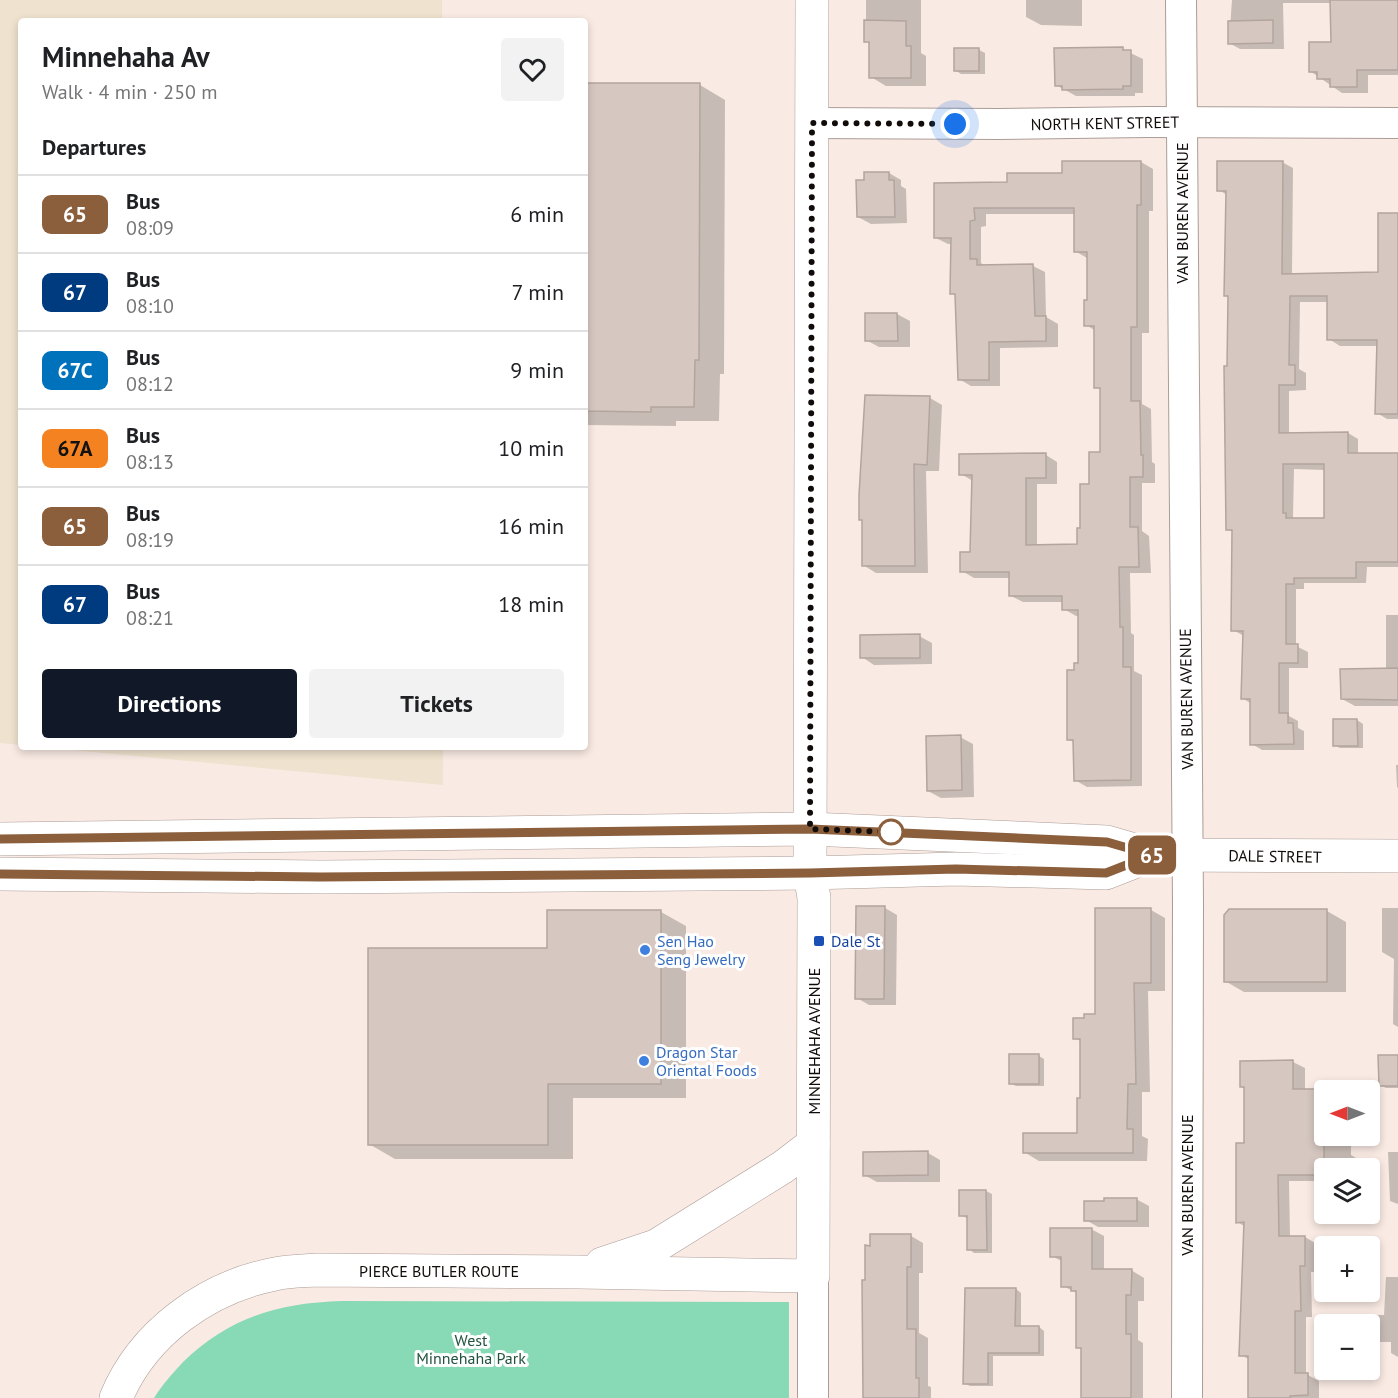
<!DOCTYPE html>
<html lang="en">
<head>
<meta charset="utf-8">
<style>
  body { margin:0; font-family:"PT Sans",sans-serif; background:#f2f2f2; color:#202124; height:100vh; display:flex; flex-direction:column; font-size:22px; white-space:nowrap }
  * { box-sizing:border-box; margin:0 }
  p { font-size:20px; color:#757577 }
  .icon { flex:none; width:33px; height:33px; fill:none; stroke:currentColor; stroke-width:2; stroke-linecap:round; stroke-linejoin:round }
  .map { position:relative; flex:1; overflow:hidden }
  .drawer { position:absolute; left:18px; top:18px; width:570px; height:732px; display:flex; flex-direction:column; background:#fff; border-radius:6px; box-shadow:0 3px 9px #0003 }
  .drawer>* { flex:none }
  .badge { padding:0 12px; border-radius:9px; font-size:21px; line-height:39px }
  .needle { width:39px; rotate:270deg }
  .fabs { position:absolute; left:1314px; top:1080px; display:grid; gap:12px }
  .fabs a { display:grid; place-items:center; width:66px; height:66px; border-radius:6px; background:#fff; box-shadow:0 3px 9px #0003; font-size:30px }
  .you { position:absolute; width:30px; height:30px; margin:-15px; border:4px solid #fff; border-radius:50%; background:#1a73e8; box-shadow:0 0 0 9px #1a73e833 }
  .map>.badge { position:absolute; translate:-50% -50%; box-shadow:0 0 0 3px #fff }
  h2 { padding:0 24px; font-size:22px; line-height:54px }
  .round { display:grid; place-items:center; flex:none; width:63px; height:63px; border-radius:6px; background:#f2f2f2 }
  .headline { display:flex; align-items:center; justify-content:space-between; height:102px; padding:0 24px }
  h1 { font-size:28px; font-weight:600; line-height:45px }
  .action { display:flex; gap:12px; margin-top:auto; padding:12px 24px }
  .action a { flex:1; height:69px; border-radius:6px; background:#111827; color:#fff; font-size:24px; font-weight:600; line-height:69px; text-align:center }
  .action a+a { background:#f2f2f2; color:#202124 }
  ul { padding:0; list-style:none }
  li { display:flex; align-items:center; gap:18px; height:78px; padding:0 24px; border-top:2px solid #e0e0e0 }
  li div { flex:1 }
  li b { display:block; font-size:22px }
  li em { font-style:normal }
  li .badge { min-width:66px; font-weight:700; text-align:center }
  .map>svg:first-child { display:block }
  .industrial { fill:#efe2ce }
  .green { fill:#88d9b5 }
  .shadow { fill:#0003; fill-rule:evenodd }
  .building { fill:#d6c8c1; stroke:#b3a59e; stroke-width:1.5; fill-rule:evenodd }
  .lines { fill:none; stroke-linecap:round; stroke-linejoin:round }
  .minor-casing { stroke:#ab9d97; stroke-width:32 }
  .major-casing { stroke:#ab9d97; stroke-width:34 }
  .minor { stroke:#fff; stroke-width:30 }
  .major { stroke:#fff; stroke-width:33 }
  .line-casing { stroke:#fff; stroke-width:14 }
  .line { stroke:#8b5e3c; stroke-width:9 }
  .walk { stroke:#110c0a; stroke-width:6; stroke-dasharray:0 10.8 }
  .stop-dot { fill:#fff; stroke:#8b5e3c; stroke-width:3 }
  .transit-dot { fill:#1a4fb4; stroke:#fff; stroke-width:2 }
  .shop-dot { fill:#3f7fe0; stroke:#fff; stroke-width:2 }
  .labels { text-anchor:middle; stroke-width:6; stroke-linejoin:round; paint-order:stroke }
  .street-label { font-size:16px; fill:#110c0a; stroke:#fff }
  .shop-label { font-size:16px; fill:#366cbe; stroke:#fff; text-anchor:start }
  .transit-label { font-size:16px; fill:#164399; stroke:#fff; text-anchor:start }
  .park-label { font-size:16px; fill:#235340; stroke:#fff }
</style>
</head>
<body>
<div class="map">
<svg width="1398" height="1398" viewBox="0 0 1398 1398">
  <rect width="100%" height="100%" fill="#f9eae3"/>
  <g class="industrial">
    <polygon points="0,0 442,0 442,21 21,21 21,745 0,743"/>
    <polygon points="40,747 443,747 443,785"/>
  </g>
  <path class="green" d="M342,1301L789,1302V1398H154C162,1385 173,1373 183,1362C229,1317 279,1303 342,1301Z"/>
  <g class="shadow">
    <polygon points="866,0 921,0 921,53 926,56 926,86 886,86 871,77 871,44 866,41"/>
    <polygon points="1026,0 1082,0 1082,26 1041,25 1026,17"/>
    <polygon points="1232,0 1398,0 1398,75 1368,75 1368,93 1342,93 1310,71 1333,44 1332,3 1283,3 1284,49 1240,49 1229,43"/>
    <polygon points="1122,49 1143,59 1143,93 1135,93 1135,96 1076,96 1056,85"/>
    <polygon points="955,50 979,50 985,53 985,74 961,74 955,70"/>
    <polygon points="585,84 700,85 725,100 724,374 720,374 719,421 676,421 676,426 585,425"/>
    <polygon points="1141,162 1153,169 1153,211 1149,211 1149,333 1142,333 1142,404 1151,409 1152,462 1155,464 1155,483 1142,483 1142,531 1149,536 1151,573 1130,573 1131,633 1134,635 1134,671 1142,675 1142,786 1087,787 1075,780 1075,743 1068,739 1075,671 1079,664 1079,616 1076,616 1064,609 1064,602 1023,602 1011,596 1011,578 974,578 962,571 972,554 973,481 961,474 1046,455 1057,462 1057,484 1037,484 1037,546 1078,545 1090,485 1102,453 1101,390 1096,387 1096,331 1086,325 1089,302 1087,258 1075,251 1075,214 986,214 986,226 981,227 981,263 987,267 1033,266 1045,272 1046,317 1058,324 1058,347 1000,348 1000,386 971,386 959,379 957,296 951,293 952,244 948,244 936,238 936,184 1008,183"/>
    <path d="M1282,162L1293,168L1292,275L1379,273L1398,215V419H1387L1377,413L1379,346H1340L1329,339V302H1300L1299,369L1306,373V390L1289,391V434L1348,433L1358,439V455H1398V567H1367L1366,583H1304V589H1296V646L1308,652V668H1289V716L1298,721V728L1304,731V750H1262L1252,744V704L1242,698L1244,636L1233,630V532L1227,529L1230,298L1226,296L1227,195L1219,190ZM1294,469L1325,470V520L1293,518Z"/>
    <polygon points="889,173 901,180 901,186 906,189 907,223 871,224 858,217 865,181"/>
    <polygon points="897,314 910,321 910,347 879,347 866,340"/>
    <polygon points="930,398 942,405 939,471 926,471 928,573 876,573 863,565 863,521 860,519"/>
    <polygon points="1386,615 1398,615 1398,706 1355,706 1342,699 1386,670"/>
    <polygon points="919,636 932,643 932,664 874,665 862,657"/>
    <polygon points="1357,720 1363,724 1363,748 1340,748 1334,745"/>
    <polygon points="960,737 973,744 974,797 941,798 928,791"/>
    <polygon points="1396,765 1398,765 1398,788 1397,787"/>
    <polygon points="885,908 897,915 896,1005 869,1005 857,998"/>
    <polygon points="1382,908 1398,908 1398,1027 1393,1024 1394,959 1382,952"/>
    <polygon points="1151,910 1165,918 1165,991 1148,991 1150,1092 1142,1092 1142,1136 1148,1139 1147,1161 1039,1161 1024,1152 1078,1134 1082,1100 1082,1042 1075,1038 1086,1020 1096,1016"/>
    <polygon points="1327,911 1346,922 1346,992 1244,992 1225,981"/>
    <polygon points="661,912 686,926 686,1098 573,1098 573,1159 395,1159 369,1144 548,949"/>
    <polygon points="1039,1056 1044,1059 1044,1086 1016,1086 1010,1083"/>
    <polygon points="1398,1057 1398,1088 1386,1088 1380,1085"/>
    <polygon points="1241,1062 1293,1062 1305,1068 1305,1091 1324,1091 1324,1136 1351,1136 1351,1155 1363,1162 1363,1168 1324,1168 1324,1210 1324,1181 1289,1181 1290,1237 1305,1237 1317,1244 1317,1272 1311,1272 1312,1317 1306,1317 1306,1374 1319,1381 1319,1398 1250,1398 1250,1360 1241,1355 1246,1227 1237,1222 1246,1145 1245,1089 1242,1087"/>
    <polygon points="1388,1152 1398,1152 1398,1204 1390,1201"/>
    <polygon points="928,1153 940,1160 940,1182 877,1182 864,1175"/>
    <polygon points="960,1191 986,1191 992,1194 992,1253 974,1253 969,1249 969,1219 960,1215"/>
    <polygon points="1136,1199 1149,1206 1149,1227 1098,1227 1086,1220"/>
    <polygon points="1330,1214 1363,1214 1363,1217 1336,1217"/>
    <polygon points="1091,1229 1104,1236 1104,1270 1131,1270 1144,1278 1144,1301 1138,1301 1138,1340 1143,1343 1143,1398 1083,1398 1083,1350 1077,1347 1077,1293 1063,1286 1063,1262 1052,1256"/>
    <polygon points="911,1236 923,1243 923,1273 919,1273 919,1333 928,1338 928,1386 931,1387 931,1398 864,1398 866,1281 871,1247"/>
    <polygon points="1386,1277 1398,1277 1398,1357 1391,1353 1391,1342 1370,1342 1370,1324 1335,1324 1335,1315 1384,1315"/>
    <polygon points="1016,1289 1021,1293 1021,1327 1039,1327 1044,1331 1044,1356 993,1356 993,1386 970,1386 964,1383"/>
  </g>
  <g class="building">
    <polygon points="1330,0 1398,0 1398,70 1357,70 1357,87 1330,87 1330,79 1317,79 1317,72 1309,72 1309,42 1331,42"/>
    <polygon points="864,20 906,21 906,46 911,46 911,78 869,78 869,42 864,42"/>
    <polygon points="1273,20 1273,43 1228,44 1228,21"/>
    <polygon points="1123,47 1123,50 1131,50 1131,86 1123,86 1123,89 1062,90 1062,86 1055,86 1054,48"/>
    <rect x="954" y="48" width="25" height="23"/>
    <polygon points="585,83 700,83 699,360 695,360 694,407 651,407 651,412 585,411"/>
    <polygon points="1062,161 1141,161 1141,205 1137,205 1137,327 1131,327 1131,401 1140,401 1141,455 1143,455 1143,477 1130,477 1130,527 1138,527 1139,567 1119,567 1120,627 1123,627 1123,667 1131,667 1131,780 1074,781 1073,740 1067,740 1067,670 1074,670 1074,663 1078,663 1078,610 1062,610 1062,596 1009,596 1009,572 960,572 960,552 970,552 972,475 959,475 959,454 1046,453 1046,478 1026,478 1026,545 1077,544 1077,528 1080,528 1080,484 1089,484 1089,452 1100,452 1100,388 1094,388 1094,326 1084,326 1084,300 1087,300 1087,252 1074,252 1074,208 974,208 975,220 970,221 970,259 977,259 977,265 1033,264 1035,316 1046,316 1046,341 989,342 989,380 958,380 955,294 950,294 951,238 934,238 934,183 1007,182 1007,173 1062,173"/>
    <path d="M1217,161H1283L1282,274L1378,272V213H1398V414H1375L1377,340H1327V296H1290L1289,365H1295V385H1279V433L1348,432V453H1398V562H1356V578H1294V584H1286V644H1298V663H1279V713H1288V723H1293L1294,744L1250,745V699H1241L1243,631H1231L1232,530H1226L1224,366H1227L1228,296H1224L1226,191H1217ZM1283,464H1324V518H1286V513H1283Z"/>
    <polygon points="864,172 889,172 889,180 894,180 895,217 857,217 856,180 864,180"/>
    <polygon points="865,313 897,313 898,341 865,341"/>
    <polygon points="865,395 930,396 927,465 914,464 915,566 862,566 862,520 859,520 859,495"/>
    <polygon points="920,634 920,658 860,658 860,635"/>
    <polygon points="1398,668 1398,700 1341,699 1340,669"/>
    <polygon points="1333,719 1357,719 1358,746 1333,746"/>
    <polygon points="961,735 962,790 927,791 926,736"/>
    <polygon points="856,906 885,906 884,999 855,999"/>
    <polygon points="1095,908 1151,908 1151,983 1134,983 1136,1084 1128,1084 1127,1129 1133,1129 1133,1153 1023,1153 1023,1133 1077,1133 1077,1098 1080,1098 1080,1039 1073,1039 1073,1018 1084,1018 1084,1014 1095,1014"/>
    <polygon points="1229,909 1327,909 1327,982 1224,982 1224,915"/>
    <polygon points="547,910 661,910 661,1084 548,1084 548,1145 368,1145 368,948 547,948"/>
    <rect x="1009" y="1054" width="30" height="30"/>
    <polygon points="1378,1055 1398,1055 1398,1086 1379,1086"/>
    <polygon points="1293,1060 1293,1089 1324,1089 1324,1175 1278,1175 1279,1236 1305,1236 1305,1266 1300,1266 1301,1311 1295,1311 1295,1373 1308,1373 1308,1395 1290,1396 1290,1398 1248,1398 1248,1356 1239,1356 1244,1222 1236,1223 1236,1143 1244,1143 1244,1087 1240,1087 1240,1061"/>
    <polygon points="928,1151 928,1175 863,1176 863,1152"/>
    <polygon points="959,1190 986,1190 987,1250 967,1250 967,1216 959,1216"/>
    <polygon points="1104,1198 1137,1198 1137,1221 1084,1221 1084,1201 1104,1201"/>
    <polygon points="1050,1228 1092,1228 1092,1269 1132,1269 1131,1295 1126,1295 1126,1334 1131,1334 1131,1398 1081,1398 1081,1348 1076,1348 1076,1291 1071,1291 1071,1287 1061,1287 1061,1257 1050,1257"/>
    <polygon points="870,1234 911,1234 911,1267 907,1267 907,1329 916,1329 916,1378 919,1378 919,1398 863,1398 862,1280 865,1280 865,1245 870,1246"/>
    <polygon points="965,1288 1016,1288 1015,1326 1039,1326 1039,1353 988,1353 988,1384 963,1384"/>
  </g>
  <g class="lines">
    <g class="minor-casing">
      <g id="minor">
        <polyline points="1181,0 1188,902 1187,1398"/>
        <polyline points="812,123 998,124 1147,122 1398,123"/>
        <polyline points="813,1276 813,1398"/>
      </g>
    </g>
    <g class="major-casing">
      <g id="major">
        <polyline points="0,839 810,829 1107,842 1152,855 1398,856"/>
        <polyline points="0,874 321,877 810,873 956,869 1106,873 1152,855"/>
        <polyline points="602,1264 656,1246 783,1167 813,1144"/>
        <path d="M116,1398C143,1333 207,1287 275,1274C288,1271 303,1271 317,1270L579,1272L813,1276L814,898L810,873L812,0"/>
      </g>
    </g>
    <use href="#minor" class="minor"/>
    <use href="#major" class="major"/>
  </g>
  <g class="lines">
    <g class="line-casing">
      <polyline id="line" points="0,839 810,829 1107,842 1152,855 1106,873 956,869 810,873 321,877 0,874"/>
    </g>
    <use href="#line" class="line"/>
    <polyline class="walk" points="891,832 810,829 812,123 955,124"/>
  </g>
  <circle class="stop-dot" cx="891" cy="832" r="12"/>
  <rect class="transit-dot" x="813" y="935" width="12" height="12" rx="3"/>
  <g class="shop-dot">
    <circle cx="645" cy="950" r="6"/>
    <circle cx="644" cy="1061" r="6"/>
  </g>
  <g class="labels">
    <g class="street-label">
      <text transform="translate(1105 123) rotate(-1)" y="6">NORTH KENT STREET</text>
      <text transform="translate(1182 213) rotate(-90)" y="6">VAN BUREN AVENUE</text>
      <text transform="translate(1186 699) rotate(-91)" y="6">VAN BUREN AVENUE</text>
      <text transform="translate(1275 856) rotate(1)" y="6">DALE STREET</text>
      <text transform="translate(814 1041) rotate(-90)" y="6">MINNEHAHA AVENUE</text>
      <text transform="translate(1187 1185) rotate(-90)" y="6">VAN BUREN AVENUE</text>
      <text x="439" y="1277">PIERCE BUTLER ROUTE</text>
    </g>
    <g class="shop-label">
      <text x="657" y="947">Sen Hao<tspan x="657" dy="18">Seng Jewelry</tspan></text>
      <text x="656" y="1058">Dragon Star<tspan x="656" dy="18">Oriental Foods</tspan></text>
    </g>
    <g class="transit-label">
      <text x="831" y="947">Dale St</text>
    </g>
    <g class="park-label">
      <text x="471" y="1346">West<tspan x="471" dy="18">Minnehaha Park</tspan></text>
    </g>
  </g>
</svg>
<div class="fabs">
<a><svg class="needle" viewBox="-14 -14 28 28"><path d="M0-13l5 13h-10z" fill="#e53935"/><path d="M0 13l5-13h-10z" fill="#757577"/></svg></a>
<a><svg class="icon" aria-label="layers" viewBox="0 0 24 24"><path d="M12 4l9 5-9 5-9-5zM3 14l9 5 9-5"/></svg></a>
<a>+</a>
<a>−</a>
</div>
<div class="you" style="left:955px;top:124px"></div>
<b class="badge" style="left:1152px;top:855px;background:#8b5e3c;color:#fff">65</b>
<section class="drawer">
<div class="headline"><div><h1>Minnehaha Av</h1><p>Walk · 4 min · 250 m</p></div><a class="round"><svg class="icon" aria-label="heart" viewBox="0 0 24 24"><path d="M12 20l-8-8c-3-5 5-10 8-4 3-6 11-1 8 4z"/></svg></a></div>
<h2>Departures</h2>
<ul>
<li><span class="badge" style="background:#8b5e3c;color:#fff">65</span><div><b>Bus</b><p>08:09</p></div><em>6 min</em></li>
<li><span class="badge" style="background:#003b80;color:#fff">67</span><div><b>Bus</b><p>08:10</p></div><em>7 min</em></li>
<li><span class="badge" style="background:#0072bc;color:#fff">67C</span><div><b>Bus</b><p>08:12</p></div><em>9 min</em></li>
<li><span class="badge" style="background:#f58220;color:#111">67A</span><div><b>Bus</b><p>08:13</p></div><em>10 min</em></li>
<li><span class="badge" style="background:#8b5e3c;color:#fff">65</span><div><b>Bus</b><p>08:19</p></div><em>16 min</em></li>
<li><span class="badge" style="background:#003b80;color:#fff">67</span><div><b>Bus</b><p>08:21</p></div><em>18 min</em></li>
</ul>
<div class="action"><a>Directions</a><a>Tickets</a></div>
</section>
</div>
</body>
</html>
